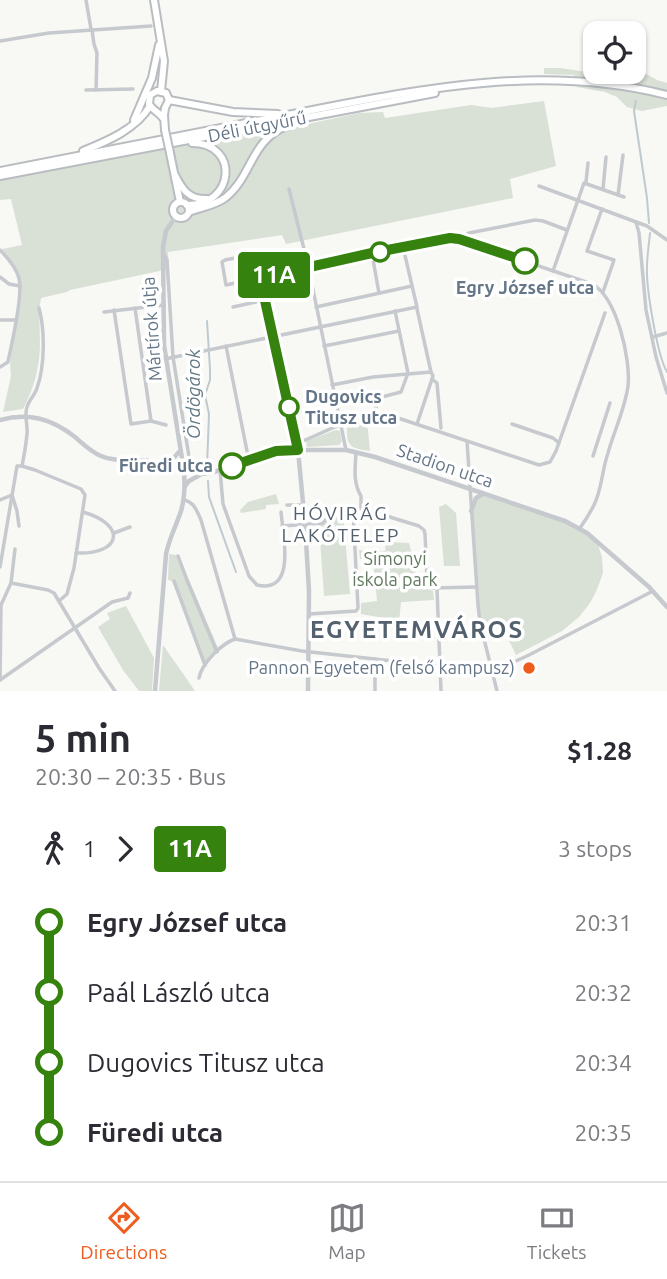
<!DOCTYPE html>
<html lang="en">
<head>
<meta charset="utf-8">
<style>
  body { margin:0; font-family:Ubuntu,sans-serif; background:#f7f7f7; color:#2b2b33; height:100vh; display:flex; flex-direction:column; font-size:26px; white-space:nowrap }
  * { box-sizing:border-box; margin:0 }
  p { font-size:23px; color:#7c7c81 }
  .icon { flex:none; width:38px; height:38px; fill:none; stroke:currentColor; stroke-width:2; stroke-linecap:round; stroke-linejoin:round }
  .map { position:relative; height:691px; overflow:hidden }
  .drawer { display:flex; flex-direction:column; background:#fff; flex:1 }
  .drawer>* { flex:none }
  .badge { padding:0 14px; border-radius:5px; font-size:24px; line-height:46px }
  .fabs { position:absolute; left:583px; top:21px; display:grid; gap:14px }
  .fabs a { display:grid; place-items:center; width:63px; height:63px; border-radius:14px; background:#fff; box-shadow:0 2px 5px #0004; font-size:35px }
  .map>.badge { position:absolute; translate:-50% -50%; box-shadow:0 0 0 4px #fff }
  .legs { display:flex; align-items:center; gap:10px; height:77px; padding:0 35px; font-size:23px }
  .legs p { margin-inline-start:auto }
  .head { display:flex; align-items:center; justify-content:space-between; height:119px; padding:0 35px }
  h1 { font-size:38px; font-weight:600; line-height:52px }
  ul { padding:0 35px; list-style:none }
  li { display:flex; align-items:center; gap:24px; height:70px; font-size:26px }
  li i { display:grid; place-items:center; width:10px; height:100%; margin:0 9px; background:currentColor }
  li i::after { content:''; width:18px; height:18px; margin:-9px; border:5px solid; border-radius:50%; background:#fff }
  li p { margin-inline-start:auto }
  li:first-child i { background:linear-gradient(#0000 50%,currentColor 0) }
  li:last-child i { background:linear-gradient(currentColor 50%,#0000 0) }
  .dock { display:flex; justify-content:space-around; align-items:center; height:98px; border-top:2px solid #e1e1e2; background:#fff; font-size:19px; color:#7c7c81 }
  .dock a { display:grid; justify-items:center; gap:4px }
  .dock .on { color:#ef5d1e }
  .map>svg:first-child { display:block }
  .green { fill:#d9e0d6 }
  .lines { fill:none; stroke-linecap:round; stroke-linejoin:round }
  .stream { stroke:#bfcacf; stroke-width:2 }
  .primary-casing { stroke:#b9bdc1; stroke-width:10 }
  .minor { stroke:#c6c9cd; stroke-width:3.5 }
  .tertiary { stroke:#c6c9cd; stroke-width:4.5 }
  .primary { stroke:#fff; stroke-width:6 }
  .primary-bridge-casing { stroke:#b9bdc1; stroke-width:10; stroke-linecap:butt }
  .primary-bridge { stroke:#fff; stroke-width:6 }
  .line-1-casing { stroke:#fff; stroke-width:16 }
  .line-1 { stroke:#35820e; stroke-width:10 }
  .stop-1-dot { fill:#fff; stroke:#35820e; stroke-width:3.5 }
  .poi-dot { fill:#ef5d1e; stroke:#fff; stroke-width:2.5 }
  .labels { text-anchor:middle; stroke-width:7; stroke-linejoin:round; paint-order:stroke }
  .street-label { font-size:18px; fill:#657688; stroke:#fff }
  .stop-label { font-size:18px; font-weight:bold; fill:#657688; stroke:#fff }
  .park-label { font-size:18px; fill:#647a60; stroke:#fff }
  .poi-label { font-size:18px; fill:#657688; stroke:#fff; text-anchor:end }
  .water-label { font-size:19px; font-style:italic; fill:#617883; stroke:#fff }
  .neighbourhood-label { font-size:19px; letter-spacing:2px; fill:#53606d; stroke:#fff }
  .district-label { font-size:24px; font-weight:bold; letter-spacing:2px; fill:#53606d; stroke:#fff }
</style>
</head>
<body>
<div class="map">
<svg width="667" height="691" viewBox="0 0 667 691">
  <rect width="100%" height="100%" fill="#f8f8f5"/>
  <g class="green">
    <polygon points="634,67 657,80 667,83 667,106 642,111 627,107 617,97 605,92 577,87 574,75 544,74 544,68 560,68 594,73 599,72 634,72"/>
    <path d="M544,101L556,166L510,179L513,198L286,244L282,235L168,252L169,269L70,290L67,292L41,298C38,313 40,328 40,343C40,366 34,389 23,409L3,412L11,376L10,364L21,286L19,273L2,249L22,245L11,199L0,200V172L253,130L289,128L359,113L383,112L385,118L471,105L492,108Z"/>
    <path d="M367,420L370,451C352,448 346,448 347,427Z"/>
    <polygon points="336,430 340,431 342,441 339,445 307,447 306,441"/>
    <polygon points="276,494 279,504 266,505 266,509 241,513 240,510 248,502"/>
    <polygon points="484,494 573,524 597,542 602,557 603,573 596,592 590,603 579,617 562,631 516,655 502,626 482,631 480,623 471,511 476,498"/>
    <polygon points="446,504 456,513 460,566 444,566 439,507"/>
    <polygon points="343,513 350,594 324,596 319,525 326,522 331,515"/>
    <polygon points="386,542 409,543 416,570 412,583 433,591 434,600 401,602 398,633 395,635 390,619 361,614 361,603 377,601 373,560 360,559 359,550 385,551"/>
    <polygon points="169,554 176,555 184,569 218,648 203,664 172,581 168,580"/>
    <polygon points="126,606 154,658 152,691 139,691 123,670 98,627 110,619 107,613"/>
    <polygon points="163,645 195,691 159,691"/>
  </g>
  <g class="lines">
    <g class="stream">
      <polyline points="636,101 634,111 647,198 649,223"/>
      <path d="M650,233C649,244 647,256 647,267C646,287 657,355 667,372"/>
      <polyline points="207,321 210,369 210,380 205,395 209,414 207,467"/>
      <polyline points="208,481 209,497 236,572"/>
    </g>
    <g class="primary-casing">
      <g id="primary">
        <polyline points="154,0 164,61 161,91"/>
        <polyline points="169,100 233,112 278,114"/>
        <path d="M163,118C159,112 152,110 149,104L150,95L157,91L166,93L169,100L165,108L164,115L165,130"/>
        <polyline points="134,120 152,78 159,45"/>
        <path d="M83,151C108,141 136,129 150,106"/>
        <polyline points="170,153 180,202"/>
        <path d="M0,171C94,152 188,134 282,116C410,91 538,62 667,95"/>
        <path d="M175,175C182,189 189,200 207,199"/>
        <polyline points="0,176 435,93"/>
        <circle cx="181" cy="210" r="8"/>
        <path d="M187,205C235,206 240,143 192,143"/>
        <path d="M189,212C201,207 214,206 225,198C253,176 250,139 289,125"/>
      </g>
    </g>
    <g class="minor">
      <polyline points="86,0 91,29"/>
      <polyline points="92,30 94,44 97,53 96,90"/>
      <polyline points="0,41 49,33 151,26"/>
      <polyline points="86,90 133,89"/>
      <polyline points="586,182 588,163"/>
      <polyline points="539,186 647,226 667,240"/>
      <polyline points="289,189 308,265 346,450"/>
      <polyline points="603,189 606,157"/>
      <polyline points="618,195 623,155"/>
      <polyline points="602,209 587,251 614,260 603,292"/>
      <polyline points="636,222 639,233 646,310 656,357 667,393"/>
      <path d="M459,239L592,284C617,297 631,360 628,386C625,409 614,431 608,453C602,470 602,489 594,505C590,513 585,521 580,528"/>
      <path d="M0,250C8,258 16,268 19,278C23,296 12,342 8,362L0,367"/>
      <polyline points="164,254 167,260 173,357 190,463"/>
      <polyline points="372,254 379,293"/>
      <polyline points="240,257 225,260 222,262 226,285 403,247 450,238 459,239 469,233 535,220 543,221 567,230"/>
      <polyline points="553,271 584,183 624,197"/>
      <polyline points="0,277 9,284 20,286"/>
      <polyline points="260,278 298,450"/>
      <polyline points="233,307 265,300"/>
      <polyline points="316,307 412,286"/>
      <polyline points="135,308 151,421"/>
      <polyline points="114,310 131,424 151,421 166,425"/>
      <polyline points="104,312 164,305"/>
      <polyline points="0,320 15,320"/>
      <polyline points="653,337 667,333"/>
      <polyline points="226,346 249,461"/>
      <polyline points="324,346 399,331"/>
      <polyline points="165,359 417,307 403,247"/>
      <polyline points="432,379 437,383 441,428"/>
      <polyline points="332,385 373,377 431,372"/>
      <polyline points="376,414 376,402 378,398 401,392 408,373 395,311"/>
      <polyline points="417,424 433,376 431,372 417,309"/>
      <polyline points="512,424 553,438 559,443"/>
      <path d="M303,441C327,431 360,413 386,414L539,465L550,462L556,451L605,313"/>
      <polyline points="467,441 478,605 480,623 497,691"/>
      <path d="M356,453C355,468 353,483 361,496V509"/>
      <polyline points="593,456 610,403"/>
      <polyline points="22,466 35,470 81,489 85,495 74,568 67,594 59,601"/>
      <path d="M220,470L223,504L249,576L257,585C297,594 283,535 281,512"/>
      <polyline points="0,500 12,495 17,511 19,526"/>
      <path d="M184,500C194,502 197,511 201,520L235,639"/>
      <polyline points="287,505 303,505"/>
      <polyline points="282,526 323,523 330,514 357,509 364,509 419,526 424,530 425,534 427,580 428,585 431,588 476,587"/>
      <polyline points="114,533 130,527"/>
      <path d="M76,553C121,555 128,525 83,512"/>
      <polyline points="178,556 187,580 217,652"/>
      <path d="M0,567L17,466H22C24,456 26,445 27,434C28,426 24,415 27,407C29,400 35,395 37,388C45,366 45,330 39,308"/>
      <polyline points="174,581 205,665"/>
      <polyline points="11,583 48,590 54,593 99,668 115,691"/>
      <polyline points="437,589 441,691"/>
      <polyline points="309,614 356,611 358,608 353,510"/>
      <polyline points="375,659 375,691"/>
      <polyline points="492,672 527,656 653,591"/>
      <path d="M199,678C202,663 221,644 235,639L302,651L492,672"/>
      <polyline points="0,680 112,602 128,598 130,593"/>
      <polyline points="0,680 1,605 11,583 15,549"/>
    </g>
    <g class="tertiary">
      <path d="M0,420C29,412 52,419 75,437C83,444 91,452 101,456C116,463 133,458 149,461C170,464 189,477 211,473L276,451L298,450H346L375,457L565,521L587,533L649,587L667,607"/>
      <polyline points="298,450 305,524 309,591 308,691"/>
      <polyline points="161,463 172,460 179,452"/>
      <polyline points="185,486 189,481 200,475"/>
      <polyline points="471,511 476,498 483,494"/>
      <path d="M155,691L166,554C169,539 176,526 181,511C185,498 185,485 184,471L164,345L163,247L166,231L176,216"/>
    </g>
    <use href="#primary" class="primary"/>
    <g class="primary-bridge-casing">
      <polyline id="primary-bridge" points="165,130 170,153"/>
    </g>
    <use href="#primary-bridge" class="primary-bridge"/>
  </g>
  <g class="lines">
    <g class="line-1-casing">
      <polyline id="line-1" points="232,466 276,451 298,450 260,278 372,253 450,238 459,239 525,261"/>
    </g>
    <use href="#line-1" class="line-1"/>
  </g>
  <g class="stop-1-dot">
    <circle cx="380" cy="252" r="9"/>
    <circle cx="525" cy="261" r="12"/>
    <circle cx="289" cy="407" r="9"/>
    <circle cx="232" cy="466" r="12"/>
  </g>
  <circle class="poi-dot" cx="529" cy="668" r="7"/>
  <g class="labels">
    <g class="street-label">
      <text transform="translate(257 127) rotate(-11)" y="6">Déli útgyűrű</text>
      <text transform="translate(152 329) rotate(-94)" y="6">Mártírok útja</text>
      <text transform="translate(445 466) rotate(19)" y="6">Stadion utca</text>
    </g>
    <g class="stop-label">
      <text x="525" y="294">Egry József utca</text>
      <text x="305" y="403" text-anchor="start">Dugovics<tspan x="305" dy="21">Titusz utca</tspan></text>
      <text x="213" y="472" text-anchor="end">Füredi utca</text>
    </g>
    <g class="park-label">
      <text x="395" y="565">Simonyi<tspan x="395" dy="21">iskola park</tspan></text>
    </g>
    <g class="poi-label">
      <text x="515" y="674">Pannon Egyetem (felső kampusz)</text>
    </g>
    <g class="water-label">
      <text transform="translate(193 394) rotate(-90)" y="7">Ördögárok</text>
    </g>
    <g class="neighbourhood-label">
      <text x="341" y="520">HÓVIRÁG<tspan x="341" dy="22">LAKÓTELEP</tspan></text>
    </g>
    <g class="district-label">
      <text x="417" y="638">EGYETEMVÁROS</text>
    </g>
  </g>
</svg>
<div class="fabs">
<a><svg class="icon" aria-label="locate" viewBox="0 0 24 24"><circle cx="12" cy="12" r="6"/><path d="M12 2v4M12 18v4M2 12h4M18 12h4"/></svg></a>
</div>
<b class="badge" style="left:274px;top:275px;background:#35820e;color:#fff">11A</b>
</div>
<section class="drawer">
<div class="head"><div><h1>5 min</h1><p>20:30 – 20:35 · Bus</p></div><b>$1.28</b></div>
<div class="legs"><svg class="icon" aria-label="walk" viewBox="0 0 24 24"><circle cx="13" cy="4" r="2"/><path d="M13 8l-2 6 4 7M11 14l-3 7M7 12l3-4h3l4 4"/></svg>1<svg class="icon" aria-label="forward" viewBox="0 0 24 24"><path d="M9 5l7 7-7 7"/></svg><b class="badge" style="background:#35820e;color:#fff">11A</b><p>3 stops</p></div>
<ul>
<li><i style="color:#35820e"></i><b>Egry József utca</b><p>20:31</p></li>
<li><i style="color:#35820e"></i><span>Paál László utca</span><p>20:32</p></li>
<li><i style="color:#35820e"></i><span>Dugovics Titusz utca</span><p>20:34</p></li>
<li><i style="color:#35820e"></i><b>Füredi utca</b><p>20:35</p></li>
</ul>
</section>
<nav class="dock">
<a class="on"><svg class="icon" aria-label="directions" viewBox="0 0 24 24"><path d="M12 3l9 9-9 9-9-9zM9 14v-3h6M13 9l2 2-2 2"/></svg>Directions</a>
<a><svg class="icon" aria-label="map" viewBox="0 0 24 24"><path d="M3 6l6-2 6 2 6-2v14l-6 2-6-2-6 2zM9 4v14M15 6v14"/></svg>Map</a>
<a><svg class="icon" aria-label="tickets" viewBox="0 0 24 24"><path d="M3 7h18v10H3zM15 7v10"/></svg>Tickets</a>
</nav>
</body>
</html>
